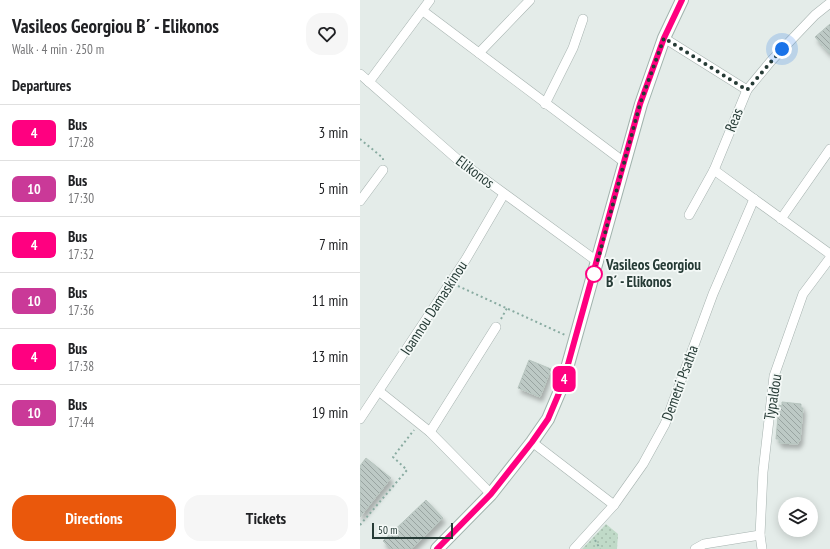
<!DOCTYPE html>
<html lang="en">
<head>
<meta charset="utf-8">
<style>
  body { margin:0; font-family:"PT Sans Narrow",sans-serif; background:#f6f6f6; color:#202124; height:100vh; display:flex; flex-direction:column; font-size:15px; white-space:nowrap }
  * { box-sizing:border-box; margin:0 }
  p { font-size:13px; color:#757577 }
  .icon { flex:none; width:22px; height:22px; fill:none; stroke:currentColor; stroke-width:2; stroke-linecap:round; stroke-linejoin:round }
  .map { position:relative; flex:1; overflow:hidden }
  .panel { display:flex; flex-direction:column; background:#fff; width:360px }
  .panel>* { flex:none }
  .badge { padding:0 8px; border-radius:6px; font-size:14px; line-height:26px }
  .fabs { position:absolute; left:418px; top:497px; display:grid; gap:8px }
  .fabs a { display:grid; place-items:center; width:40px; height:40px; border-radius:50%; background:#fff; box-shadow:0 2px 10px #0003; font-size:20px }
  .scale { position:absolute; left:12px; bottom:10px; width:81px; box-sizing:border-box; padding-left:4px; border:2px solid #263b36; border-top:0; font-size:11px; line-height:14px; white-space:nowrap; color:#263b36; -webkit-text-stroke:3px #f4f9f7; paint-order:stroke }
  .you { position:absolute; width:20px; height:20px; margin:-10px; border:3px solid #fff; border-radius:50%; background:#1a73e8; box-shadow:0 0 0 6px #1a73e833 }
  .map>.badge { position:absolute; translate:-50% -50%; box-shadow:0 0 0 2px #fff }
  h2 { padding:0 12px; font-size:15px; line-height:36px }
  .round { display:grid; place-items:center; flex:none; width:42px; height:42px; border-radius:16px; background:#f6f6f6 }
  .overview { display:flex; align-items:center; justify-content:space-between; height:68px; padding:0 12px }
  h1 { font-size:19px; font-weight:600; line-height:30px }
  .button { display:flex; gap:8px; margin-top:auto; padding:8px 12px }
  .button a { flex:1; height:46px; border-radius:16px; background:#ea580c; color:#fff; font-size:16px; font-weight:600; line-height:46px; text-align:center }
  .button a+a { background:#f6f6f6; color:#202124 }
  ul { padding:0; list-style:none }
  li { display:flex; align-items:center; gap:12px; height:56px; padding:0 12px; border-top:1px solid #e0e0e0 }
  li div { flex:1 }
  li b { display:block; font-size:15px }
  li em { font-style:normal }
  li .badge { min-width:44px; font-weight:700; text-align:center }
  main { display:flex; flex:1; min-height:0 }
  .map>svg:first-child { display:block }
  .grass { fill:url(#grass-dots) }
  .building { fill:url(#building-back-hatch); stroke:#b7c5bf; filter:url(#shadow) }
  .lines { fill:none; stroke-linecap:round; stroke-linejoin:round }
  .street-casing { stroke:#a7b3b0; stroke-width:10 }
  .secondary-casing { stroke:#a1b3ad; stroke-width:14 }
  .path { stroke:#89aba1; stroke-width:2; stroke-dasharray:2 3; stroke-linecap:butt }
  .street { stroke:#fff; stroke-width:9 }
  .secondary { stroke:#fff; stroke-width:12 }
  .line-casing { stroke:#fff; stroke-width:9 }
  .line { stroke:#ff0080; stroke-width:6 }
  .walk { stroke:#263b36; stroke-width:4; stroke-dasharray:0 7.2 }
  .stop-dot { fill:#fff; stroke:#ff0080; stroke-width:2 }
  .labels { text-anchor:middle; stroke-width:3.5; stroke-linejoin:round; paint-order:stroke }
  .street-label { font-size:15px; fill:#263b36; stroke:#f4f9f7 }
  .stop-label { font-size:15px; font-weight:bold; fill:#263b36; stroke:#f4f9f7; text-anchor:start }
</style>
</head>
<body>
<main>
<section class="panel">
<div class="overview"><div><h1>Vasileos Georgiou B´ - Elikonos</h1><p>Walk · 4 min · 250 m</p></div><a class="round"><svg class="icon" aria-label="heart" viewBox="0 0 24 24"><path d="M12 20l-8-8c-3-5 5-10 8-4 3-6 11-1 8 4z"/></svg></a></div>
<h2>Departures</h2>
<ul>
<li><span class="badge" style="background:#ff0080;color:#fff">4</span><div><b>Bus</b><p>17:28</p></div><em>3 min</em></li>
<li><span class="badge" style="background:#ca3998;color:#fff">10</span><div><b>Bus</b><p>17:30</p></div><em>5 min</em></li>
<li><span class="badge" style="background:#ff0080;color:#fff">4</span><div><b>Bus</b><p>17:32</p></div><em>7 min</em></li>
<li><span class="badge" style="background:#ca3998;color:#fff">10</span><div><b>Bus</b><p>17:36</p></div><em>11 min</em></li>
<li><span class="badge" style="background:#ff0080;color:#fff">4</span><div><b>Bus</b><p>17:38</p></div><em>13 min</em></li>
<li><span class="badge" style="background:#ca3998;color:#fff">10</span><div><b>Bus</b><p>17:44</p></div><em>19 min</em></li>
</ul>
<div class="button"><a>Directions</a><a>Tickets</a></div>
</section>
<div class="map">
<svg width="470" height="549" viewBox="0 0 470 549">
  <defs>
    <pattern id="grass-dots" width="8" height="8" patternUnits="userSpaceOnUse"><rect width="8" height="8" fill="#c0dac8"/><path d="M2 2h.1M6 6h.1" fill="none" stroke="#a5bcac" stroke-width="1.8" stroke-linecap="round"/></pattern>
    <pattern id="building-back-hatch" width="6" height="6" patternUnits="userSpaceOnUse"><rect width="6" height="6" fill="#bdc9c5"/><path d="M-1 5l2 2M0 0l6 6M5-1l2 2" fill="none" stroke="#99a4a1"/></pattern>
    <filter id="shadow"><feDropShadow dx="2.5" dy="4.5" stdDeviation="2" flood-color="#0004"/></filter>
  </defs>
  <rect width="100%" height="100%" fill="#e4ece9"/>
  <polygon class="grass" points="246,524 258,534 257,549 222,549"/>
  <g class="building">
    <polygon points="470,24 470,54 455,37"/>
    <polygon points="169,360 191,369 180,397 158,388"/>
    <polygon points="422,402 441,404 441,408 443,408 440,441 438,441 438,444 419,443 419,439 416,439 419,405 422,406"/>
    <polygon points="6,458 31,478 0,517 0,466"/>
    <polygon points="66,500 83,518 51,549 31,549 23,541"/>
  </g>
  <g class="lines">
    <g class="street-casing">
      <g id="street">
        <polyline points="63,11 264,162"/>
        <polyline points="304,38 387,90"/>
        <polyline points="119,53 170,0"/>
        <polyline points="0,74 97,159 238,262"/>
        <polyline points="9,82 70,0"/>
        <polyline points="185,104 213,48 223,19"/>
        <polyline points="354,170 470,254"/>
        <polyline points="0,201 23,170"/>
        <polyline points="329,215 354,170 387,90 411,61 455,15 470,3"/>
        <polyline points="421,219 470,149"/>
        <polyline points="20,392 70,432 131,494"/>
        <polyline points="0,419 106,259 144,194"/>
        <polyline points="70,432 136,327"/>
        <polyline points="172,442 254,505"/>
        <polyline points="214,549 254,505 283,464 305,424 353,294 394,199"/>
        <polyline points="335,549 344,544 400,535"/>
        <polyline points="402,549 400,535 403,472 414,376 443,294 470,258"/>
      </g>
    </g>
    <g class="secondary-casing">
      <polyline id="secondary" points="77,549 131,494 172,442 188,419 202,386 281,104 304,38 322,0"/>
    </g>
    <g class="path">
      <polyline points="0,139 23,158 23,160"/>
      <polyline points="98,286 205,335"/>
      <polyline points="141,319 147,308"/>
      <polyline points="0,525 47,470 33,457 54,430"/>
      <polyline points="235,540 240,549"/>
    </g>
    <use href="#street" class="street"/>
    <use href="#secondary" class="secondary"/>
  </g>
  <g class="lines">
    <g class="line-casing">
      <polyline id="line" points="77,549 131,494 172,442 188,419 202,386 280,104 304,38 322,0"/>
    </g>
    <use href="#line" class="line"/>
    <polyline class="walk" points="234,274 280,104 304,38 387,90 422,49"/>
  </g>
  <circle class="stop-dot" cx="234" cy="274" r="8"/>
  <g class="labels">
    <g class="street-label">
      <text transform="translate(374 120) rotate(-68)" y="5">Reas</text>
      <text transform="translate(115 172) rotate(37)" y="5">Elikonos</text>
      <text transform="translate(74 308) rotate(-57)" y="5">Ioannou Damaskinou</text>
      <text transform="translate(320 383) rotate(-70)" y="5">Demetri Psatha</text>
      <text transform="translate(413 397) rotate(-81)" y="5">Typaldou</text>
    </g>
    <g class="stop-label">
      <text x="246" y="270">Vasileos Georgiou<tspan x="246" dy="17">B´ - Elikonos</tspan></text>
    </g>
  </g>
</svg>
<div class="fabs">
<a><svg class="icon" aria-label="layers" viewBox="0 0 24 24"><path d="M12 4l9 5-9 5-9-5zM3 14l9 5 9-5"/></svg></a>
</div>
<div class="scale">50 m</div>
<div class="you" style="left:422px;top:49px"></div>
<b class="badge" style="left:204px;top:379px;background:#ff0080;color:#fff">4</b>
</div>
</main>
</body>
</html>
